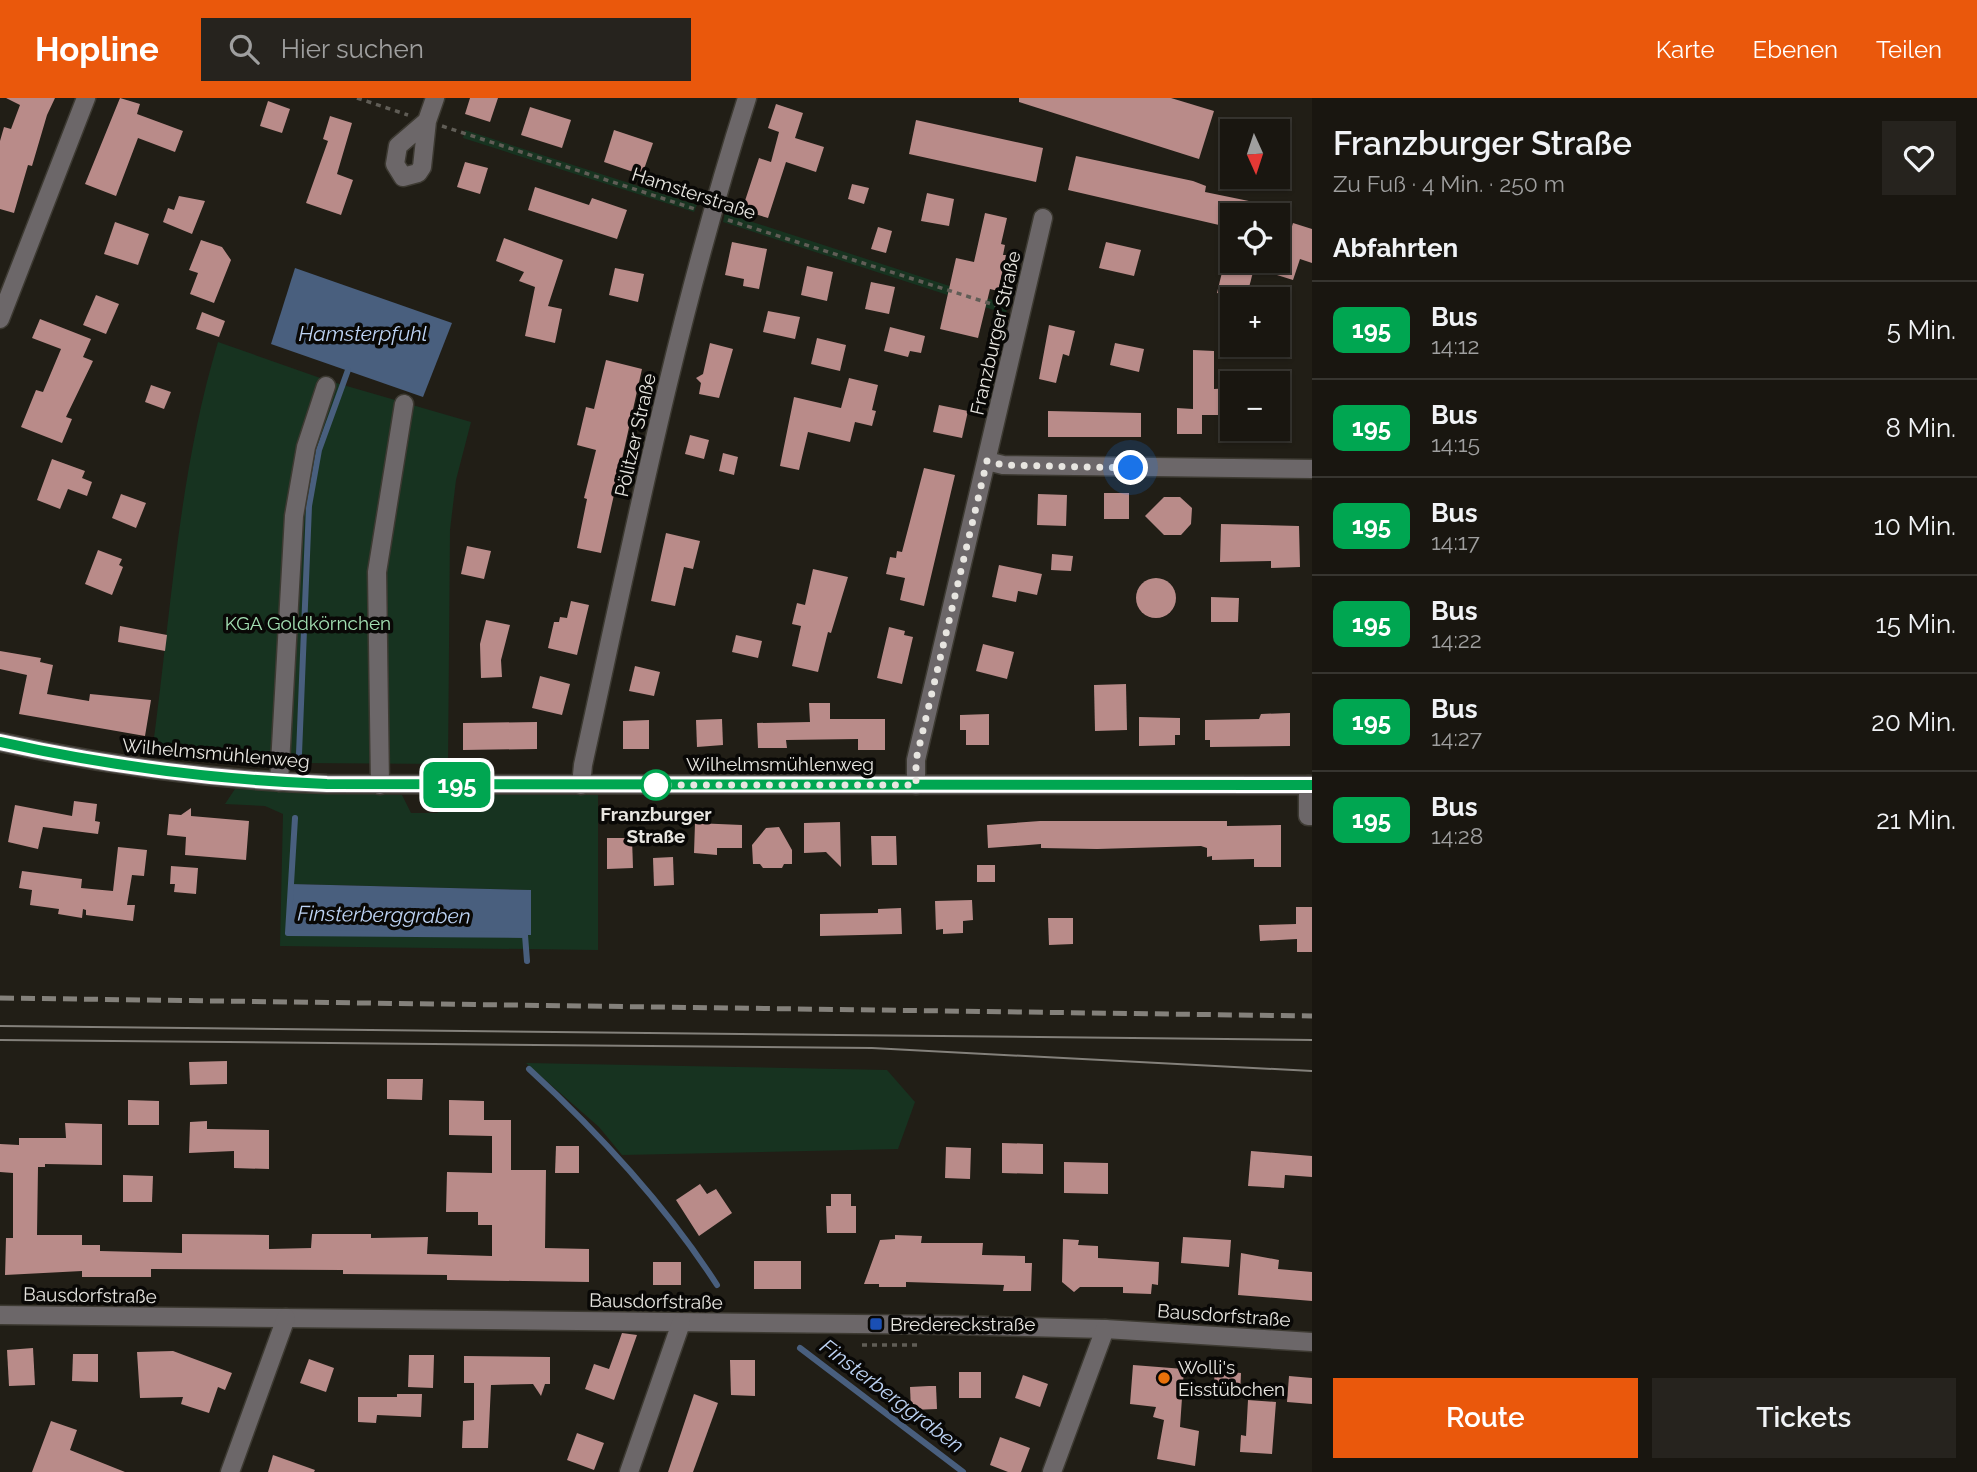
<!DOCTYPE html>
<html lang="de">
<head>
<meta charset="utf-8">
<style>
  body { margin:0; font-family:Raleway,sans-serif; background:#26231e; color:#f1f3f6; height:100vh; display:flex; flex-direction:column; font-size:26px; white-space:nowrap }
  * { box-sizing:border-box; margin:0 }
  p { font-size:23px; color:#9f9f9f }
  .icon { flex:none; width:38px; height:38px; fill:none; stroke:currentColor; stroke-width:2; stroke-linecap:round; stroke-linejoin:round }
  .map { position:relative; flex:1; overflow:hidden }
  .panel { display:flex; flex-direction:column; background:#191610; width:665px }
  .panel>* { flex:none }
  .badge { padding:0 14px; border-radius:10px; font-size:24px; line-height:46px }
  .needle { width:46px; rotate:177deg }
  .buttons { position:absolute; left:1220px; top:21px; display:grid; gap:14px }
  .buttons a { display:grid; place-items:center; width:70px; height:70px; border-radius:0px; background:#191610; box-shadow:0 2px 5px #0004,0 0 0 2px #373530; font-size:35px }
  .you { position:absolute; width:35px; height:35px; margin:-18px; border:5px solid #fff; border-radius:50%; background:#1a73e8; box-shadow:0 0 0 10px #1a73e833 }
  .map>.badge { position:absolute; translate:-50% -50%; box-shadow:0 0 0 4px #fff }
  h2 { padding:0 21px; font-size:26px; line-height:63px }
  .round { display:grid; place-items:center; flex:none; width:74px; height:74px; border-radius:0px; background:#26231e }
  .head { display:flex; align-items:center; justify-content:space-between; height:119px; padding:0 21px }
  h1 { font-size:33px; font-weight:600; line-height:52px }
  .cta { display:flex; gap:14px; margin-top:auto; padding:14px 21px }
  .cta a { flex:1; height:80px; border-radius:0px; background:#ea580c; color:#fff; font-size:28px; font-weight:600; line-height:80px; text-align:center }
  .cta a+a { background:#26231e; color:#f1f3f6 }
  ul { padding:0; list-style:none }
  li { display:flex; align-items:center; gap:21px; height:98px; padding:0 21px; border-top:2px solid #373530 }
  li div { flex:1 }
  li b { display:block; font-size:26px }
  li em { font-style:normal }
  li .badge { min-width:77px; font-weight:700; text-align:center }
  header { display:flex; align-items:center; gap:42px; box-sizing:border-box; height:98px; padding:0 35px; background:#ea580c; color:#fff }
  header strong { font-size:33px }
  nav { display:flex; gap:38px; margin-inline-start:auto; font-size:24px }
  .search { width:490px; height:63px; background:#26231e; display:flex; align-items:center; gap:18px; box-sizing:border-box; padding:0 24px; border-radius:0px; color:#9f9f9f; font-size:26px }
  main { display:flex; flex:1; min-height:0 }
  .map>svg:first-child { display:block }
  .green { fill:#173320; fill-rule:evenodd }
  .water { fill:#495f7e }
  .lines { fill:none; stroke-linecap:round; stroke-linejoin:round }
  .stream { stroke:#495f7e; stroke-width:6 }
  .building { fill:#b98b89 }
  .minor-casing { stroke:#3d3a32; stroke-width:21 }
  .path { stroke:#605d56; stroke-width:3.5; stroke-dasharray:5 5; stroke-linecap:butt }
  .minor { stroke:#6c6769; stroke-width:18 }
  .tram { stroke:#84817b; stroke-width:2 }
  .rail { stroke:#84817b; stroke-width:5; stroke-dasharray:14 7; stroke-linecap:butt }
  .line-casing { stroke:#fff; stroke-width:16 }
  .line { stroke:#00a651; stroke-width:10 }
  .walk { stroke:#e7e5e0; stroke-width:7; stroke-dasharray:0 12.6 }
  .stop-dot { fill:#fff; stroke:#00a651; stroke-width:3.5 }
  .transit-dot { fill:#1a4fb4; stroke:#090806; stroke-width:2.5 }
  .food-dot { fill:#e8710a; stroke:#090806; stroke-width:2.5 }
  .labels { text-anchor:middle; stroke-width:7; stroke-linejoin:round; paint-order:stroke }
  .street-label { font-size:19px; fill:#e7e5e0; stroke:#090806 }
  .park-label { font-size:19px; fill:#a3e0b3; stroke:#090806 }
  .stop-label { font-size:19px; font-weight:bold; fill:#e7e5e0; stroke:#090806 }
  .poi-label { font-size:19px; fill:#e7e5e0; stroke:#090806; text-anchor:start }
  .water-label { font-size:21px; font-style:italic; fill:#bdd3f4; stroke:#090806 }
</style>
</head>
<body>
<header>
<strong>Hopline</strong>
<div class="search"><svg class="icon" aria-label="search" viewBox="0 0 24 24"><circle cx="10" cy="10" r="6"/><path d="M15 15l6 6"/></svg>Hier suchen</div>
<nav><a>Karte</a><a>Ebenen</a><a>Teilen</a></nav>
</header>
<main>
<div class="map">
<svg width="1312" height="1374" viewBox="0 0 1312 1374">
  <rect width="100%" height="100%" fill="#211e16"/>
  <g class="green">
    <polygon points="465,32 697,107 694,114 463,40"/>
    <polygon points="725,115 1008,207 1006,216 723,124"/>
    <path d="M218,244L326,282L471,324L456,382L450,432L448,666L300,665L152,655C171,517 178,377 218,244Z"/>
    <path d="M235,691L402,697L411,715H437L459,696L598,697V852L280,848L283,716L265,708L225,706ZM291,786L530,792V837L289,835Z"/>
    <polygon points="526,965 887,972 915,1004 898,1051 622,1057 599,1029"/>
  </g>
  <g class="water">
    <polygon points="295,170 452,225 423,299 271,246"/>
    <polygon points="291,786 531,792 531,837 288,835"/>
  </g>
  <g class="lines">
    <g class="stream">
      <polyline points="299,656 309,408 319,352 348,272"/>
      <polyline points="295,720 288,835 525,837 527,863"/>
      <path d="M529,971C600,1036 665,1106 717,1187"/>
      <polyline points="800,1250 963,1374"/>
    </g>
  </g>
  <g class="building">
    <polygon points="6,0 55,0 47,17 32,68 28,67 14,115 0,111 0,43 4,29 11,31 20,7"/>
    <polygon points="120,0 140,6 137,16 183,33 175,54 138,40 116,98 85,86"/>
    <polygon points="470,0 498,0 490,24 465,16"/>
    <polygon points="1019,0 1171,0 1214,13 1199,61 1019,4"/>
    <polygon points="268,3 290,11 282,35 260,28"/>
    <polygon points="776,6 803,15 795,40 824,49 816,74 786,64 768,120 742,112 759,60 771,64 779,34 768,30"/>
    <polygon points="530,9 571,22 562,50 521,37"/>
    <polygon points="330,18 352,25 337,76 353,82 341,117 306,105 328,43 323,41"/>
    <polygon points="916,22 1043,50 1036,84 909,56"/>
    <polygon points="614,32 653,45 642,77 604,64"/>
    <polygon points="1076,58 1193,83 1206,88 1205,94 1283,110 1282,117 1232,117 1232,130 1068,92"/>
    <polygon points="465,64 488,70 480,96 457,89"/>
    <polygon points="852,86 869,90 864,106 848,101"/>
    <polygon points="535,89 589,107 592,100 627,112 617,141 528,112"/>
    <polygon points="927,95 954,101 949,128 921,123"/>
    <polygon points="179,98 205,103 192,136 163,124 168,110 174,112"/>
    <polygon points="985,115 1007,120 1001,146 1005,147 1003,157 1006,157 998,193 990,191 978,240 940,231 956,160 974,164"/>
    <polygon points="115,124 149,136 138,167 104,156"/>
    <polygon points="1293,125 1312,131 1312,165 1300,161 1293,182 1277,177"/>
    <polygon points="878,129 892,133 886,155 871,151"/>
    <polygon points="504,140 563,162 548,208 562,211 555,245 525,238 535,189 519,183 524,174 496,163"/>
    <polygon points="201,142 222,149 231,162 214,205 190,196 198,175 189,172"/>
    <polygon points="732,144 767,151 759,191 743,188 744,181 725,177"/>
    <polygon points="1106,144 1141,152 1134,178 1099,170"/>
    <polygon points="1224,166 1253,174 1246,201 1217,195"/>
    <polygon points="807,168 833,174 827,203 801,197"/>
    <polygon points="615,170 644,176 638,204 609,197"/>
    <polygon points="871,184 895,189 889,216 865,211"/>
    <polygon points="96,197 119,206 106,236 83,227"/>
    <polygon points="768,213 800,219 795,241 763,234"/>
    <polygon points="202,214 225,223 219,239 196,231"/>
    <polygon points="40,221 91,241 83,259 93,263 66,319 72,321 62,345 21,329 36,292 43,294 61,251 32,240"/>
    <polygon points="1049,227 1075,233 1069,258 1063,256 1056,285 1039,281"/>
    <polygon points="890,229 925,238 921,255 910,253 908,259 884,253"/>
    <polygon points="817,240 846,247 840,273 811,266"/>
    <polygon points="710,245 733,251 719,300 699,296 701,285 696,280 703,276"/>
    <polygon points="1115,245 1144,251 1139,274 1110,267"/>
    <polygon points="1193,252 1214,253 1214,291 1232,290 1232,317 1202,317 1202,336 1177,336 1177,310 1193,311"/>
    <polygon points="606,262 642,271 601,455 577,450 587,401 584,400 596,352 577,347 586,309 594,311"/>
    <polygon points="849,280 878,287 872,312 876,313 872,328 855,324 850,344 808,334 799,372 780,368 794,299 841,310"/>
    <polygon points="151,287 171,294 164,311 145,304"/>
    <polygon points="939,307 968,313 962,340 933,334"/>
    <polygon points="1048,313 1141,315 1141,339 1048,339"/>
    <polygon points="690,337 709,342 704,361 685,356"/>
    <polygon points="723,355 738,359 734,377 719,373"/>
    <polygon points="52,361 85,373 82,380 92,384 87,398 68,391 60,411 37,402"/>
    <polygon points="924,370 955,377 924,508 900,502 905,480 886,476 890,459 896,460 897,453 902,454"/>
    <rect x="1104" y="395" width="25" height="26"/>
    <polygon points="121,396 146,405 136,430 112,420"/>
    <polygon points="1038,396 1067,397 1066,428 1037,427"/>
    <polygon points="1164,399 1180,399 1192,410 1191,426 1181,437 1164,437 1145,418"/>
    <polygon points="1221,426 1299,428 1300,469 1271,470 1271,463 1220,464"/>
    <polygon points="666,435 700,443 693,471 684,469 675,508 651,503"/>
    <polygon points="467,448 491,453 484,481 461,476"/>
    <polygon points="98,452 122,461 119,467 123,469 112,497 85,486"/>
    <polygon points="1052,456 1073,458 1071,473 1051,472"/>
    <polygon points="999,467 1042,476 1037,497 1018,493 1016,504 992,499"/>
    <polygon points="813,471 848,479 831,535 828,534 818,574 792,568 801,528 792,526 797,505 805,507"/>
    <circle cx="1156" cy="500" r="20"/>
    <polygon points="1211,499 1239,500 1238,524 1211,524"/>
    <polygon points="571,503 589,507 577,557 548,550 554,524 559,524 560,519 567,520"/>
    <polygon points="486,522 510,527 501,562 502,579 481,580 480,546"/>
    <polygon points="120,528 167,537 165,553 118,544"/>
    <polygon points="889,529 905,533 904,537 913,539 902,586 877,580"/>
    <polygon points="736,537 762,543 758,560 732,554"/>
    <polygon points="983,546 1014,554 1007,581 976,573"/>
    <polygon points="0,553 41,560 40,564 53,567 47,596 89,603 90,596 151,602 145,638 19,616 27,577 0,571"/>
    <polygon points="635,568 660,574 654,598 629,593"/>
    <polygon points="540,578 570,586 562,617 532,610"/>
    <polygon points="1126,586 1127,632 1095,633 1094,587"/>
    <polygon points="809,605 830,605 830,621 885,621 885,652 858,652 858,641 786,642 787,650 758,650 757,625 810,624"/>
    <polygon points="1290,615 1290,648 1210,649 1210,642 1205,642 1205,622 1259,621 1261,616"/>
    <polygon points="989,616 989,647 966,647 966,632 960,632 960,617"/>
    <polygon points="1139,619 1180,620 1180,637 1175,637 1175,647 1139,648"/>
    <polygon points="722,621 723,647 697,649 696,622"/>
    <polygon points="649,622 649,651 623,651 623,623"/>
    <polygon points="537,624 537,651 463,652 463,625"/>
    <polygon points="74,703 97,706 95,723 100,724 98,736 43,729 38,751 8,744 15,707 72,718"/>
    <polygon points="191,710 191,718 249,723 246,762 185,757 186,739 167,737 169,716 181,717"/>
    <polygon points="1040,723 1227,723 1227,728 1281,727 1281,769 1254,769 1254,761 1212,762 1212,758 1207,759 1207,750 1201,748 1097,751 1041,750 1041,746 988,750 987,727"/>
    <polygon points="840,724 841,769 826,754 804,755 804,725"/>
    <polygon points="695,725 742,727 742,750 717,750 717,757 694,755"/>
    <polygon points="779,729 792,752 792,766 784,766 782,770 763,770 760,766 753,766 752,747 766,730"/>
    <polygon points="871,738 896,738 897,767 872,767"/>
    <polygon points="607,740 632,740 633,770 607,771"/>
    <polygon points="118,749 147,752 144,778 132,777 127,807 135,807 133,823 86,817 86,812 83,811 82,820 58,816 59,811 30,807 32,792 19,790 22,773 82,781 81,790 113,793"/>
    <polygon points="673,759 674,787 654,788 653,760"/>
    <rect x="977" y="767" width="18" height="17"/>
    <polygon points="171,768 198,770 196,796 174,794 175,786 170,786"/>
    <polygon points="972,802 973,822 963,823 963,835 943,836 943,831 936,832 935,803"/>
    <polygon points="1296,809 1312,809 1312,854 1297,854 1297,841 1260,843 1259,827 1296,826"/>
    <polygon points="901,810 902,836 820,838 820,816 878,815 878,811"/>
    <polygon points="1048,820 1073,820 1073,846 1049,847"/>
    <polygon points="227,963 227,986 190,987 189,964"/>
    <polygon points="387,981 423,981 422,1002 387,1001"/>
    <polygon points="128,1002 159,1003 159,1027 128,1027"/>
    <polygon points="449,1002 484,1003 484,1022 511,1022 511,1072 546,1072 545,1150 589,1151 589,1184 447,1182 447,1177 343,1176 343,1172 151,1171 151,1179 82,1179 82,1173 5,1177 6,1140 13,1140 13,1075 0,1074 0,1046 19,1047 19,1040 66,1040 65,1025 102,1026 102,1067 45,1066 45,1069 38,1069 37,1137 82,1137 82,1147 100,1147 100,1153 182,1155 182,1136 269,1137 269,1151 311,1150 312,1136 371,1136 371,1140 428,1139 427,1156 492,1158 492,1127 478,1127 478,1114 446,1114 447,1074 492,1075 492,1038 449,1037"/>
    <polygon points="207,1023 207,1031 269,1032 269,1071 234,1070 234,1053 189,1055 190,1024"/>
    <polygon points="1002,1045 1043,1046 1043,1076 1002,1075"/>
    <polygon points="556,1048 579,1048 579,1075 555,1075"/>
    <polygon points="946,1049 971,1050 970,1081 945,1080"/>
    <polygon points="1251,1053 1312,1058 1312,1079 1285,1077 1284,1090 1248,1088"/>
    <polygon points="1064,1064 1108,1065 1108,1096 1064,1095"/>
    <polygon points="123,1077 153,1078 152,1104 123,1104"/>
    <polygon points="700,1086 707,1096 716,1091 732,1115 699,1138 676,1102"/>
    <polygon points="831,1096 851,1096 851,1108 856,1108 856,1135 827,1135 826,1108 831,1108"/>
    <polygon points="895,1137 922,1138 921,1145 983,1145 982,1157 1025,1158 1025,1165 1032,1165 1031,1193 1003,1193 1004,1187 906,1184 906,1189 879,1189 879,1186 864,1186 880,1142 895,1141"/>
    <polygon points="1183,1139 1231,1142 1229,1169 1181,1165"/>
    <polygon points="1063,1141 1079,1142 1078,1147 1098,1148 1098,1160 1159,1164 1158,1187 1152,1186 1151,1196 1123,1195 1123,1189 1080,1189 1074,1194 1062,1184"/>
    <polygon points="1241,1155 1279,1162 1278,1171 1312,1174 1312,1203 1238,1197"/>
    <rect x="754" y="1163" width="47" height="28"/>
    <rect x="653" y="1164" width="28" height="23"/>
    <polygon points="622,1235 637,1237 614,1302 585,1291 594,1266 609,1271"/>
    <polygon points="33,1250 35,1287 9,1288 7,1252"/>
    <polygon points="173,1253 232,1275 225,1292 218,1289 209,1315 181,1306 183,1299 140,1300 137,1254"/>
    <polygon points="73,1256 98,1256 98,1284 72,1283"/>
    <polygon points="409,1257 434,1257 433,1290 408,1289"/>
    <polygon points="464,1258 550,1259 550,1286 545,1286 541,1298 533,1286 491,1287 488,1350 462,1350 463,1323 474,1322 474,1285 464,1285"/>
    <polygon points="309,1261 334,1270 326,1294 300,1285"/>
    <polygon points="730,1262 755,1262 755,1298 731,1297"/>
    <polygon points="1133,1267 1184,1271 1180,1329 1199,1333 1195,1368 1157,1361 1164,1322 1153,1319 1156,1309 1130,1306"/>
    <polygon points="1215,1273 1241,1275 1240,1298 1213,1296"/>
    <rect x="959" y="1274" width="22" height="26"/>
    <polygon points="1023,1277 1048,1286 1040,1309 1015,1300"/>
    <polygon points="1289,1278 1312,1280 1312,1306 1287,1304"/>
    <polygon points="929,1288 936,1288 937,1311 911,1312 910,1289"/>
    <polygon points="397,1296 422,1296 421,1319 377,1317 376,1325 358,1324 358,1299 397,1299"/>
    <polygon points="694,1296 718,1305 693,1374 668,1374"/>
    <polygon points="1248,1302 1276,1304 1272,1356 1240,1354 1241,1337 1246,1338"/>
    <polygon points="51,1323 77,1332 70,1352 125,1374 32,1374"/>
    <polygon points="577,1335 604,1345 594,1372 567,1362"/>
    <polygon points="1000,1339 1030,1350 1021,1374 1008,1374 990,1367"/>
    <polygon points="273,1357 315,1372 314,1374 268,1374"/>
  </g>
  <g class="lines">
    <g class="minor-casing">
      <g id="minor">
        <polyline points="427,23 398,48 395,66 403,79 418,75 422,69 427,23 435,0"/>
        <polyline points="0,221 86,0"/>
        <polyline points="987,363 1003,367 1312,371"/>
        <path d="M0,644C109,668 216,682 327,686L1312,687"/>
        <polyline points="279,684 294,418 306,349 326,288"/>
        <polyline points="380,687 377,474 404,306"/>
        <path d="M581,687L583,667C632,443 677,218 747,0"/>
        <polyline points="916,687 916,662 1043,120"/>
        <polyline points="1308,687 1308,718 1312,718"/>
        <polyline points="0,1217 950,1227 1105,1231 1312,1244"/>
        <polyline points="230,1374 286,1220"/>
        <polyline points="629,1374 681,1225"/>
        <polyline points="1052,1374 1105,1231"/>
      </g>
    </g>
    <g class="path">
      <polyline points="357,0 408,17"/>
      <polyline points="442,28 695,111"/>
      <polyline points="728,122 1004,210"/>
      <polyline points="862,1247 917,1247"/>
    </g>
    <use href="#minor" class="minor"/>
    <g class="tram">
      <polyline points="0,928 1312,942"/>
      <polyline points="0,942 872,950 1312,973"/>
    </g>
    <polyline class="rail" points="0,900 1312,918"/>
  </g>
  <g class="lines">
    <g class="line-casing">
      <path id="line" d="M0,644C108,668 216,682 327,686L1312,687"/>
    </g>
    <use href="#line" class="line"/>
    <polyline class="walk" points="656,687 916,687 916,662 987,363 1003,367 1131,370"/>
  </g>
  <circle class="stop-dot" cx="656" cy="687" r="14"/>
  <rect class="transit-dot" x="869" y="1219" width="14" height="14" rx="3.5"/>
  <circle class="food-dot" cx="1164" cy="1280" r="7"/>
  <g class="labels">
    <g class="street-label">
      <text transform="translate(694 95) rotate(18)" y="7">Hamsterstraße</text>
      <text transform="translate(995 235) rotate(-77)" y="7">Franzburger Straße</text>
      <text transform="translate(635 337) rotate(-77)" y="7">Pölitzer Straße</text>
      <text transform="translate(216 655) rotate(5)" y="7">Wilhelmsmühlenweg</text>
      <text x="780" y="673">Wilhelmsmühlenweg</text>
      <text transform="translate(90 1197) rotate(1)" y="7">Bausdorfstraße</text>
      <text transform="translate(656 1203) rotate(1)" y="7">Bausdorfstraße</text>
      <text transform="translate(1224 1217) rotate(4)" y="7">Bausdorfstraße</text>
    </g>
    <g class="park-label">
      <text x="308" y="532">KGA Goldkörnchen</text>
    </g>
    <g class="stop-label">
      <text x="656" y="723">Franzburger<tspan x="656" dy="22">Straße</tspan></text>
    </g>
    <g class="poi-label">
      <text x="890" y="1233">Bredereckstraße</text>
      <text x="1178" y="1276">Wolli's<tspan x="1178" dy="22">Eisstübchen</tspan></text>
    </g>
    <g class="water-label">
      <text x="363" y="243">Hamsterpfuhl</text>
      <text transform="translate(384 817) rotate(1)" y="7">Finsterberggraben</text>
      <text transform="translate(892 1298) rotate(37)" y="7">Finsterberggraben</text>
    </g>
  </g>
</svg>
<div class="buttons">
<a><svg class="needle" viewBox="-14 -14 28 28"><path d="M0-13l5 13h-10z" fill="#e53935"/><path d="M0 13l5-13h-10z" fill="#9f9f9f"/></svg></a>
<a><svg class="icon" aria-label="locate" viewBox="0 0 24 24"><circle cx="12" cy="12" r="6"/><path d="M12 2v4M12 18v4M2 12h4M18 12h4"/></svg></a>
<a>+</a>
<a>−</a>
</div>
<div class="you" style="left:1131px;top:370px"></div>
<b class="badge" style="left:457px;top:687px;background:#00a651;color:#fff">195</b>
</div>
<section class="panel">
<div class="head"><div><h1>Franzburger Straße</h1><p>Zu Fuß · 4 Min. · 250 m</p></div><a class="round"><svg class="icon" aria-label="heart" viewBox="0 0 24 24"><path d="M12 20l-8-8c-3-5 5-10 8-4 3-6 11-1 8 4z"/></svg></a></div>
<h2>Abfahrten</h2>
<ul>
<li><span class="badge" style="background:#00a651;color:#fff">195</span><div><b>Bus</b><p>14:12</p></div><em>5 Min.</em></li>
<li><span class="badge" style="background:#00a651;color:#fff">195</span><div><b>Bus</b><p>14:15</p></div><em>8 Min.</em></li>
<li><span class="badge" style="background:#00a651;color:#fff">195</span><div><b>Bus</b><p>14:17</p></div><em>10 Min.</em></li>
<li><span class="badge" style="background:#00a651;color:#fff">195</span><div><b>Bus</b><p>14:22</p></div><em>15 Min.</em></li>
<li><span class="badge" style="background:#00a651;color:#fff">195</span><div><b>Bus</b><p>14:27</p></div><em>20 Min.</em></li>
<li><span class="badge" style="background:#00a651;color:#fff">195</span><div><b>Bus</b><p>14:28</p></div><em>21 Min.</em></li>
</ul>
<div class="cta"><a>Route</a><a>Tickets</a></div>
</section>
</main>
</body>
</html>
